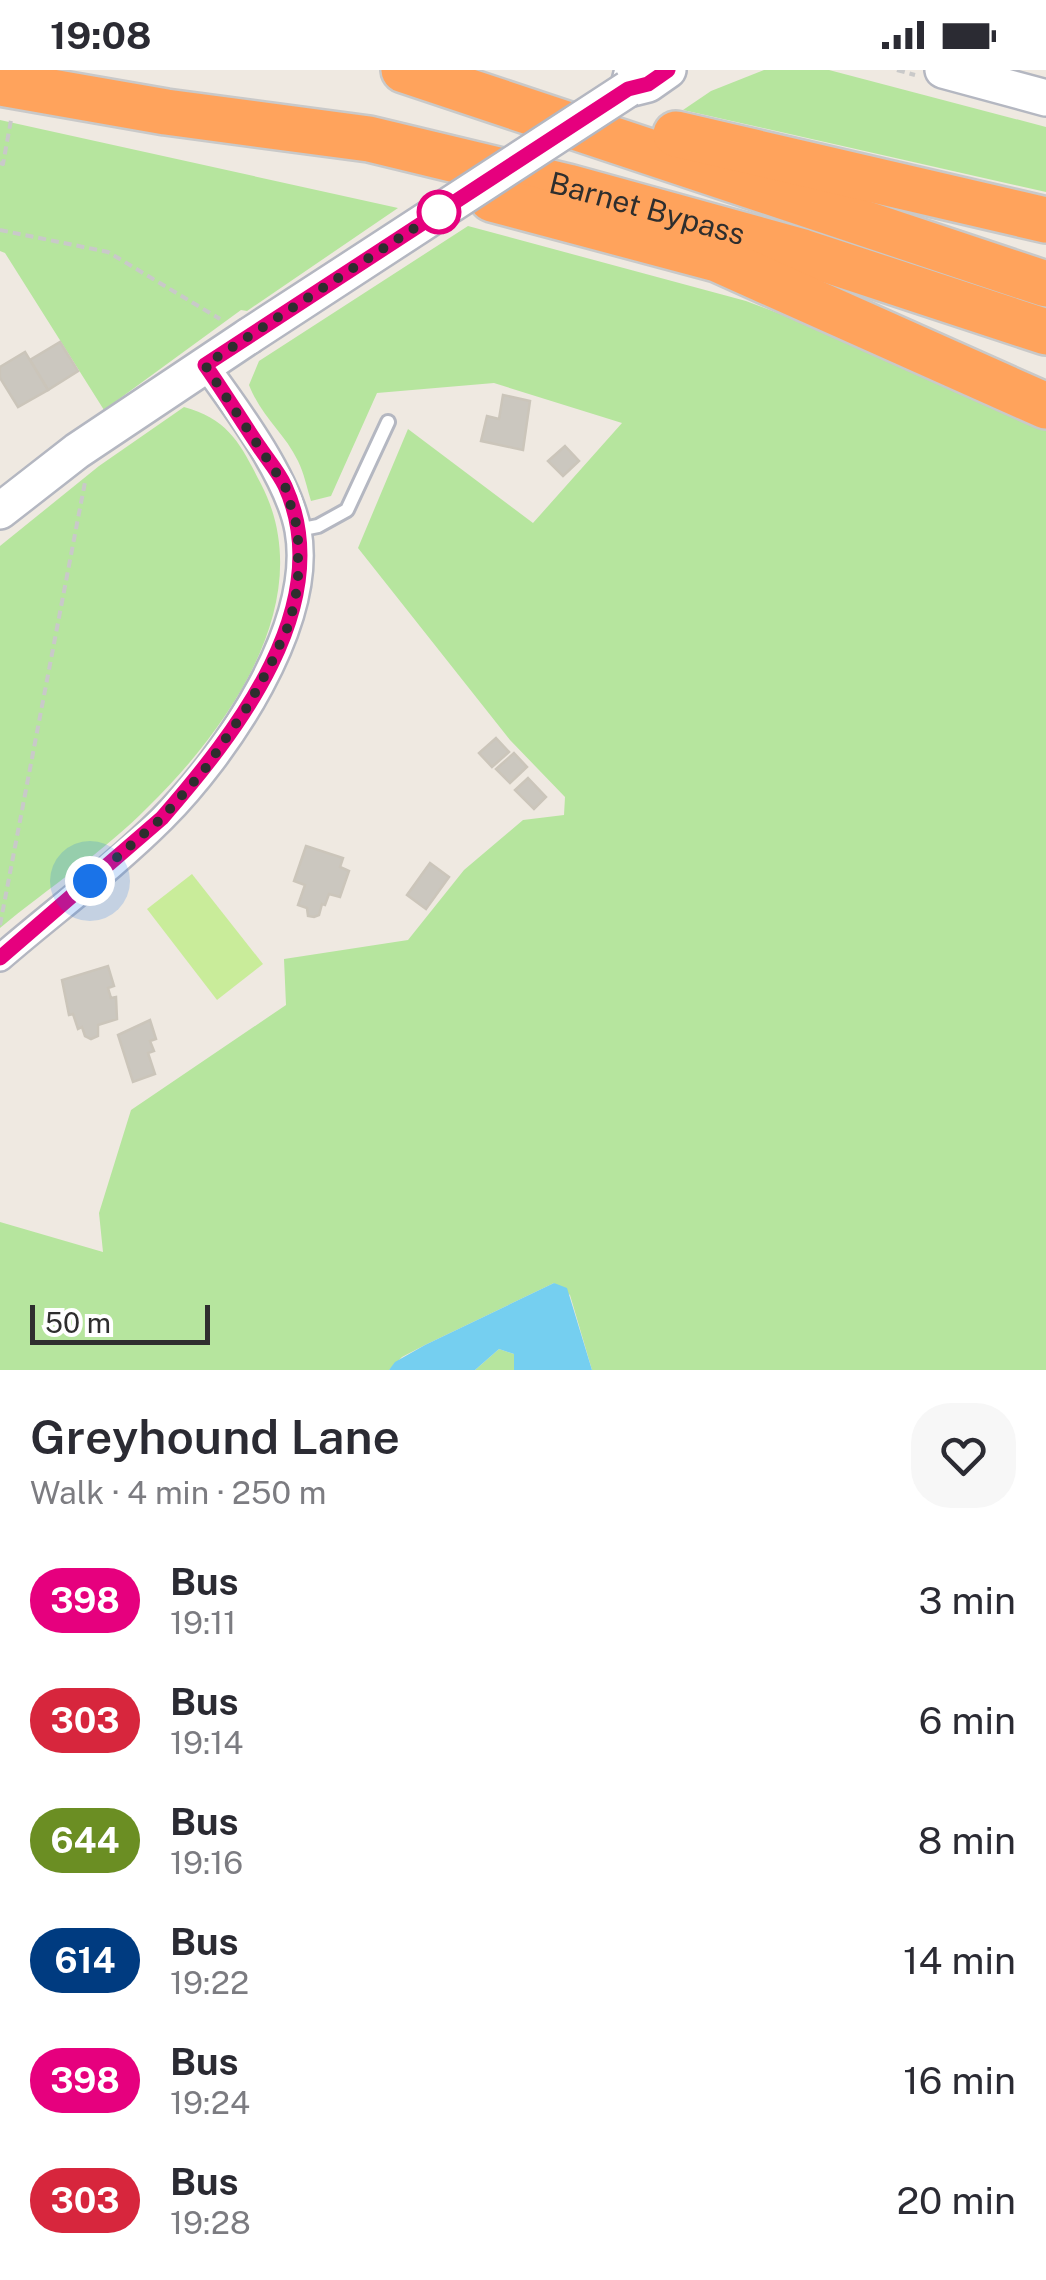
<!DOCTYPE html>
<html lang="en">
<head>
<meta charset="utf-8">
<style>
  body { margin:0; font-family:"Public Sans",sans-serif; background:#f7f7f7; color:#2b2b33; height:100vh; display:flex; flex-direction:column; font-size:38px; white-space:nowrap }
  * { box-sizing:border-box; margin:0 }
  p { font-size:32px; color:#7c7c81 }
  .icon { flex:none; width:55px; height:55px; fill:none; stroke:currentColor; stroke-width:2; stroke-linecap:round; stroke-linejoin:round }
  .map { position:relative; height:1300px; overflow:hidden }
  .panel { display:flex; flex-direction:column; background:#fff; flex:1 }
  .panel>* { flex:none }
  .badge { padding:0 20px; border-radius:32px; font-size:35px; line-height:65px }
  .scale { position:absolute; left:30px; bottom:25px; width:180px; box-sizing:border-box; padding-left:10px; border:5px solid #2e2e2e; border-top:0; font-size:28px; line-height:35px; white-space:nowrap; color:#2e2e2e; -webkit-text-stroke:8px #fff; paint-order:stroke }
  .you { position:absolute; width:50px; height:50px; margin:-25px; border:8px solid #fff; border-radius:50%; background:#1a73e8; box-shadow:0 0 0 15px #1a73e833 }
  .map>.badge { position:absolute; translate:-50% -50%; box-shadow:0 0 0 5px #fff }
  .round { display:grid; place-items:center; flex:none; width:105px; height:105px; border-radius:40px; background:#f7f7f7 }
  .overview { display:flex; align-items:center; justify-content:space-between; height:170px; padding:0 30px }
  h1 { font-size:48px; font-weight:600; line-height:75px }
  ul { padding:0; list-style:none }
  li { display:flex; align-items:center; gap:30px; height:120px; padding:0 30px }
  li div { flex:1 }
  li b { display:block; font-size:38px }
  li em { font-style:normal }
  li .badge { min-width:110px; font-weight:700; text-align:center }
  .status { display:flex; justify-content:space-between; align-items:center; height:70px; padding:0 50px; background:#fff; direction:ltr }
  .status svg { height:28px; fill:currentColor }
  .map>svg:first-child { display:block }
  .green { fill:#b6e59e }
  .pitch { fill:#c9ec9a }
  .water { fill:#75cff0 }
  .building { fill:#cbc7bf; stroke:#cbc5ba; stroke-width:2.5 }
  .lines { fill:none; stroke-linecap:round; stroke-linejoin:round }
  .lane-casing { stroke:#b4b7c1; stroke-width:18 }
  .street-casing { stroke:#b4b7c1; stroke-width:30 }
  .secondary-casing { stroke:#b4b7c1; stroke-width:40 }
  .highway-casing { stroke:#c9c9c9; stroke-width:50 }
  .path { stroke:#c9c9c9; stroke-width:4; stroke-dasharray:8 5; stroke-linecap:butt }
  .lane { stroke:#fff; stroke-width:12 }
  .street { stroke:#fff; stroke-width:25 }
  .secondary { stroke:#fff; stroke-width:35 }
  .highway { stroke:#ffa35c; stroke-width:45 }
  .secondary-bridge-casing { stroke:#b4b7c1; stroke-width:40; stroke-linecap:butt }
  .secondary-bridge { stroke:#fff; stroke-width:35 }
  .line-casing { stroke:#fff; stroke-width:22 }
  .line { stroke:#e6007e; stroke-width:15 }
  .walk { stroke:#2e2e2e; stroke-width:10; stroke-dasharray:0 18 }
  .stop-dot { fill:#fff; stroke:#e6007e; stroke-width:5 }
  .labels { text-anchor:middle; stroke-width:8; stroke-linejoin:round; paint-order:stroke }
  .street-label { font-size:30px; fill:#2e2e2e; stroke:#fff }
</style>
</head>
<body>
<div class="status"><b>19:08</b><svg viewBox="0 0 49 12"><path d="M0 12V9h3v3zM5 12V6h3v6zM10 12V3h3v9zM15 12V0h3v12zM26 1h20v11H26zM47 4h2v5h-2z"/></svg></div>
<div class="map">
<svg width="1046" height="1300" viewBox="0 0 1046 1300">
  <rect width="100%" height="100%" fill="#efe9e1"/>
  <g class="green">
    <polygon points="764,0 829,0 1046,57 1046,122 683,40 711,21"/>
    <polygon points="0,50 398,138 247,241 241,240 104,340 5,183 0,181"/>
    <path d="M468,156L746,231L881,282L1046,354V1300H592L570,1225L554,1213L425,1275L402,1287L389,1300H0V1152L103,1182L99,1143L131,1040L286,935L284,889L408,870L464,800L523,750L564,745L565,727L510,670L358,478L408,359L533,453L622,353L494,313L377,323L331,426L311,431C307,418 304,403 298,391C284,362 262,348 249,315L259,291Z"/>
    <path d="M184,337C229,349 241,375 261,414C321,529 228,659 148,737C106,780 47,819 0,858V476L99,396Z"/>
    <polygon points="499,1279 514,1284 514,1300 475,1300"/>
  </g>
  <polygon class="pitch" points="192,804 263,894 217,930 147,839"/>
  <polygon class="water" points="554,1213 567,1218 592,1300 514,1300 514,1284 499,1279 475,1300 389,1300 395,1292 425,1275"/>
  <g class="building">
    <polygon points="60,272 78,301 48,320 30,290"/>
    <polygon points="25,282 48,320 18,337 0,308 0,297"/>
    <polygon points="503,325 530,331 523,380 481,371 487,346 499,349"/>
    <polygon points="565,376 579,391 563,406 548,391"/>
    <polygon points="496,668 509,682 492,697 479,683"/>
    <polygon points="514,683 527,697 510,713 496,699"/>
    <polygon points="528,708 546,727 534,739 515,720"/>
    <polygon points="306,776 343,788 340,797 349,801 340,827 329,824 325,835 322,834 319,845 314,847 308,846 307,838 298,835 305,815 294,811"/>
    <polygon points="430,793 449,807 426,839 407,825"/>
    <polygon points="108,896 114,916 108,918 111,928 116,927 117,949 98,955 98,966 91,969 85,966 82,957 78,959 73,944 69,945 62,910"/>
    <polygon points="150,950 156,969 150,971 154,981 148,983 155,1004 133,1012 118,965"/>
  </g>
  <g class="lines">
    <g class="lane-casing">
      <polyline id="lane" points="298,460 318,456 347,440 388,352"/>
    </g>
    <g class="street-casing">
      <path id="street" d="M0,888C53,842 112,799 162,749C226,685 315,555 298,460C288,407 237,339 205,295"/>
    </g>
    <g class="secondary-casing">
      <g id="secondary">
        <polyline points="633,0 628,19 648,14 668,0"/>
        <polyline points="943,0 1046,28"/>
        <polyline points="0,441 77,381 249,266"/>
      </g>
    </g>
    <g class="highway-casing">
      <g id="highway">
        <polyline points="404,0 1046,214"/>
        <path id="s1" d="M0,13L166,42L369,69L568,117L803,182L1046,262"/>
        <polyline points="676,64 1046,150"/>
        <polyline points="492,129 717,189 1046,336"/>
      </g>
    </g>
    <g class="path">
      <polyline points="897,0 915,5"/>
      <polyline points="0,93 3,94 11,50"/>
      <polyline points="0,160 108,182 220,249"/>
      <polyline points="0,855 85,412"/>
    </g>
    <use href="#lane" class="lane"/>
    <use href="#street" class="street"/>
    <use href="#secondary" class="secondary"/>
    <use href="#highway" class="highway"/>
    <g class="secondary-bridge-casing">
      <polyline id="secondary-bridge" points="249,266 628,19"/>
    </g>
    <use href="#secondary-bridge" class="secondary-bridge"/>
  </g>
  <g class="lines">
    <g class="line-casing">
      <path id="line" d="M0,888L162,748C235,664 339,534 285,416C279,403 268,390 260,378C241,350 224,322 205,295L628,19L648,14L668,0"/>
    </g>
    <use href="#line" class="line"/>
    <polyline class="walk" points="90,811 162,748 205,699 246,639 270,596 290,552 298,514 298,460 285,416 205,295 439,142"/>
  </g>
  <circle class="stop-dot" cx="439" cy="142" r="20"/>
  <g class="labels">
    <g class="street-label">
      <text dy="10" stroke="none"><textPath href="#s1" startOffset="660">Barnet Bypass</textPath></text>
    </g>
  </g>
</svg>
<div class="scale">50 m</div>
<div class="you" style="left:90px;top:811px"></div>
</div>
<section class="panel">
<div class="overview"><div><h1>Greyhound Lane</h1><p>Walk · 4 min · 250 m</p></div><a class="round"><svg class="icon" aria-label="heart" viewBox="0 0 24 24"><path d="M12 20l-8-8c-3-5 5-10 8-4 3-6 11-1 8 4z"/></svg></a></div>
<ul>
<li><span class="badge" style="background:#e6007e;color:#fff">398</span><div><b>Bus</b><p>19:11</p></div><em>3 min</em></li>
<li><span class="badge" style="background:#d7263d;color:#fff">303</span><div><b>Bus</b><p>19:14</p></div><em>6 min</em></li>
<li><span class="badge" style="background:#6b8e23;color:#fff">644</span><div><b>Bus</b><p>19:16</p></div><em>8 min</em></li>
<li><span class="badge" style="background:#003b80;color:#fff">614</span><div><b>Bus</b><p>19:22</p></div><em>14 min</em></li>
<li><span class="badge" style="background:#e6007e;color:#fff">398</span><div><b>Bus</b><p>19:24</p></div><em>16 min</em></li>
<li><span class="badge" style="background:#d7263d;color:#fff">303</span><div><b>Bus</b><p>19:28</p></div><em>20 min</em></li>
</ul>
</section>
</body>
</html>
